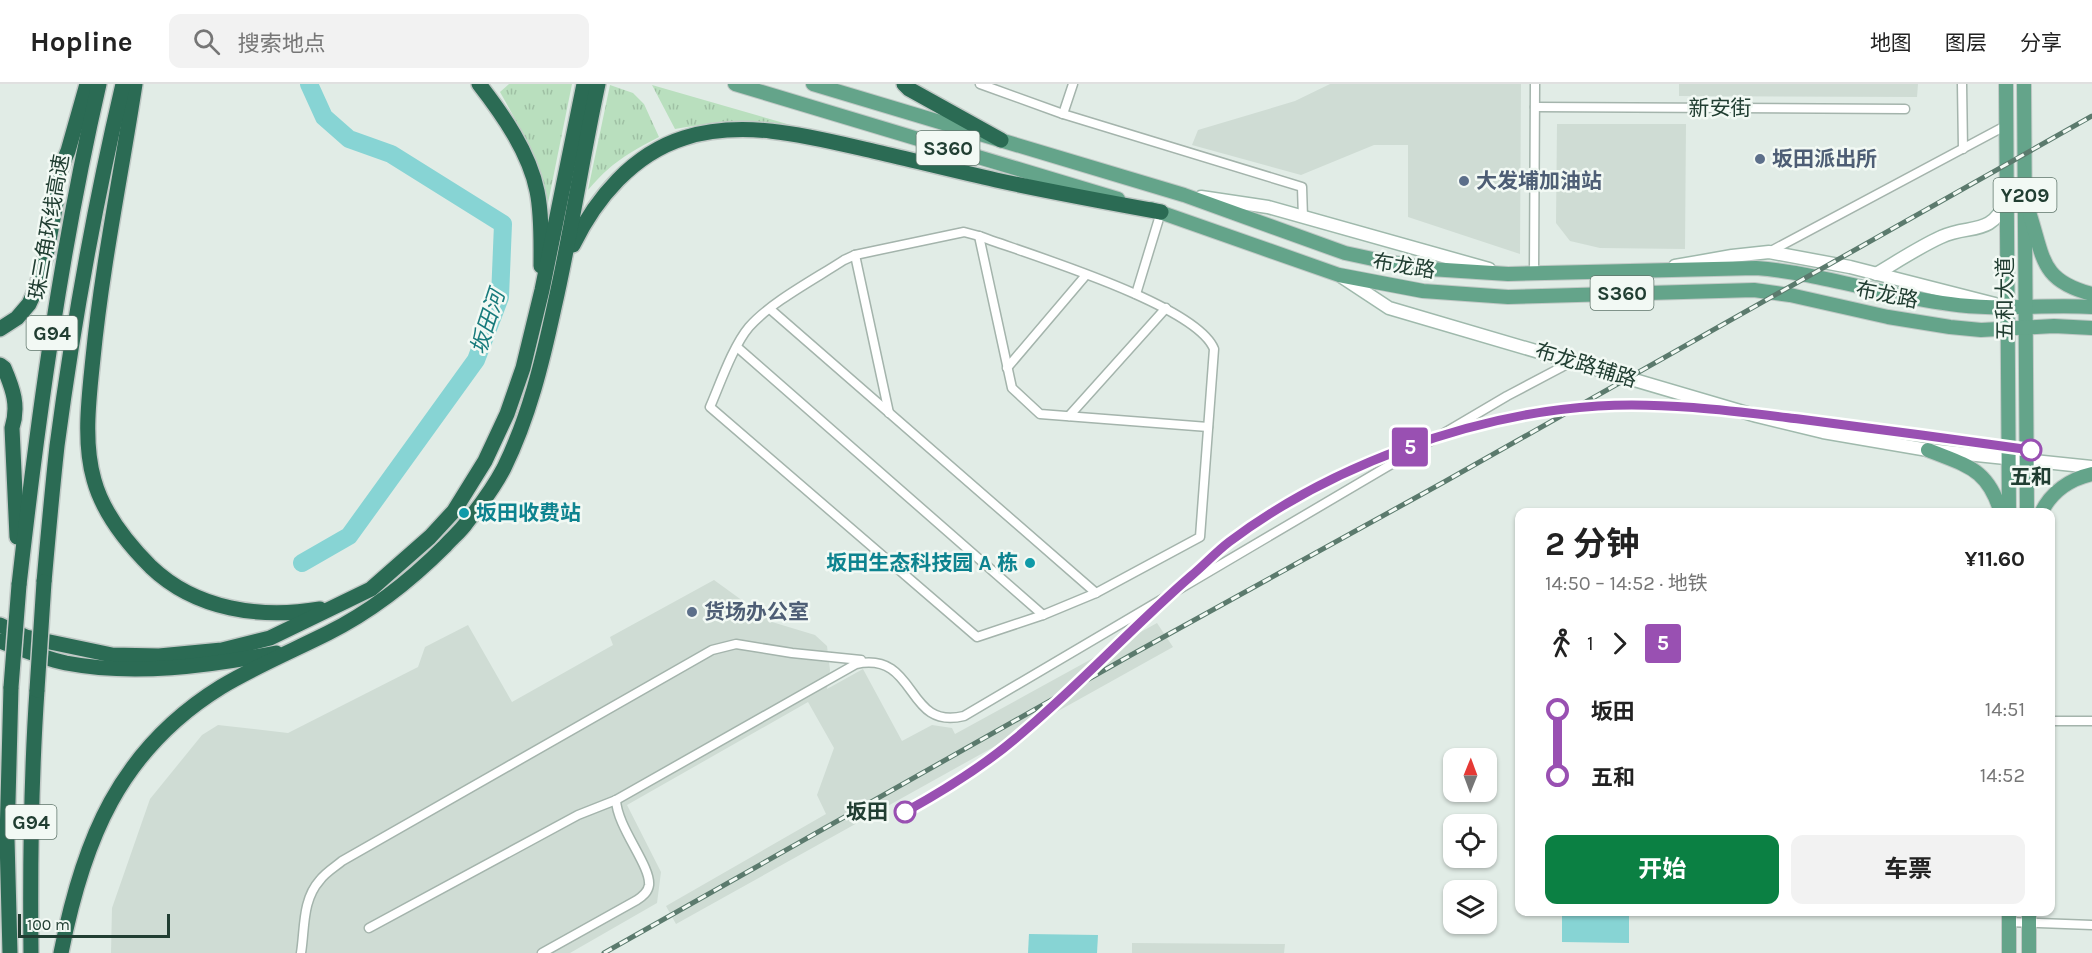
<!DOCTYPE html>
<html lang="zh">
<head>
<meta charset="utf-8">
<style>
  body { margin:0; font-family:Karla,"Noto Sans SC",sans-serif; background:#f2f2f2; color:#222; height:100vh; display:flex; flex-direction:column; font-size:22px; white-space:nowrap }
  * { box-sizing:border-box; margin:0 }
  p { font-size:20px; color:#767676 }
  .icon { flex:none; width:33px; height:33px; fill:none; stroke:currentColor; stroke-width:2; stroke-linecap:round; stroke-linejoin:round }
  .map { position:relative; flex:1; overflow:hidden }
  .drawer { position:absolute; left:1515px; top:424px; width:540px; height:408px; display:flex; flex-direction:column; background:#fff; border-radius:12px; box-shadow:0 2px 4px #0004 }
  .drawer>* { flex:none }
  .badge { padding:0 12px; border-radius:4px; font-size:21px; line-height:39px }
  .needle { width:39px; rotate:1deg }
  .buttons { position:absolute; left:1443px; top:664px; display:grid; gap:12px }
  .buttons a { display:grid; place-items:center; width:54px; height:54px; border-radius:12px; background:#fff; box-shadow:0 2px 4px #0004; font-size:30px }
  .scale { position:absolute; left:18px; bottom:15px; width:152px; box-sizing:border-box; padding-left:6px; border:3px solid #213e32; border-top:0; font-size:16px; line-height:21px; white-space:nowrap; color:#213e32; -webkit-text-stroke:4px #f2f9f4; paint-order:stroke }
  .map>.badge { position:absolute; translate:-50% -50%; box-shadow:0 0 0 3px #fff }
  .legs { display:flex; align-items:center; gap:9px; height:66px; padding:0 30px; font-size:20px }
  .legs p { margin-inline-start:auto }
  .head { display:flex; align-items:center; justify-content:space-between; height:102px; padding:0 30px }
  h1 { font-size:33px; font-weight:700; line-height:45px }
  .button { display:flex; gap:12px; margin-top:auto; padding:12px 30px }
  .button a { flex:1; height:69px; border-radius:12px; background:#0b8043; color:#fff; font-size:24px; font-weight:700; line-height:69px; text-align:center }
  .button a+a { background:#f2f2f2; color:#222 }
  ul { padding:0 30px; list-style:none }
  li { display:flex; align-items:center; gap:21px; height:66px; font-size:22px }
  li i { display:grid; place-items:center; width:9px; height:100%; margin:0 8px; background:currentColor }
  li i::after { content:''; width:15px; height:15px; margin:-8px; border:4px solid; border-radius:50%; background:#fff }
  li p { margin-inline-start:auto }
  li:first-child i { background:linear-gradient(#0000 50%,currentColor 0) }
  li:last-child i { background:linear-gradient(currentColor 50%,#0000 0) }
  header { display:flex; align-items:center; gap:36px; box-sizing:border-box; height:84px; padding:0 30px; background:#fff; border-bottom:2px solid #e0e0e0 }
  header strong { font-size:28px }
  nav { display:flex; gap:33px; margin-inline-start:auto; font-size:21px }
  .search { width:420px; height:54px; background:#f2f2f2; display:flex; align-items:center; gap:15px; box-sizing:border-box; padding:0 21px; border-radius:12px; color:#767676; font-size:22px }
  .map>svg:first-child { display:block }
  .built { fill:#cfdcd4 }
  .grass { fill:url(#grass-tufts) }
  .water { fill:#87d4d4 }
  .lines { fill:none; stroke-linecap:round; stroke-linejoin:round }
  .river { stroke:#87d4d4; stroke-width:18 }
  .street-casing { stroke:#a4b4ac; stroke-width:11 }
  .secondary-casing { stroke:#9fb9ac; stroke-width:15 }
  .primary-casing { stroke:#c1c9c6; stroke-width:16 }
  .highway-casing { stroke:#c1c9c6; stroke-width:18 }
  .street { stroke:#fff; stroke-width:8 }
  .secondary { stroke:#fff; stroke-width:12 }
  .primary { stroke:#64a48a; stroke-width:14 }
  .highway { stroke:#2b6b54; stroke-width:15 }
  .rail-casing { stroke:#5b7a6d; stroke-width:5 }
  .rail { stroke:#f2f9f4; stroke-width:3; stroke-dasharray:9; stroke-linecap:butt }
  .highway-bridge-casing { stroke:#c1c9c6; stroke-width:18; stroke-linecap:butt }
  .highway-bridge { stroke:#2b6b54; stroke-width:15 }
  .line-1-casing { stroke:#fff; stroke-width:14 }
  .line-1 { stroke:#9950b2; stroke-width:9 }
  .service-dot { fill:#5c6f8a; stroke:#f2f9f4; stroke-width:2 }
  .stop-1-dot { fill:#fff; stroke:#9950b2; stroke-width:3 }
  .culture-dot { fill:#0f9aa8; stroke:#f2f9f4; stroke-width:2 }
  .labels { text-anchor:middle; stroke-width:5; stroke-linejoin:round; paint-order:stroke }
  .shield { fill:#f2f9f4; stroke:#60766c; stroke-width:1.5 }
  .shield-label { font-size:20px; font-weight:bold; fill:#213e32 }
  .street-label { font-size:21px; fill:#213e32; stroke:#f2f9f4 }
  .service-label { font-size:21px; font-weight:bold; fill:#4e5e75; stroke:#f2f9f4; text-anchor:start }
  .stop-label { font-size:21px; font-weight:bold; fill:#213e32; stroke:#f2f9f4 }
  .culture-label { font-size:21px; font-weight:bold; fill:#0d838f; stroke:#f2f9f4; text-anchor:start }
  .water-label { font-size:22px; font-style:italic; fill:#187b7c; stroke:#f2f9f4 }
</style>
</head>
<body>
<header>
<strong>Hopline</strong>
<div class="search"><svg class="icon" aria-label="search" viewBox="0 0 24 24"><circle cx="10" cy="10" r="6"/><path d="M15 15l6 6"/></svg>搜索地点</div>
<nav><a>地图</a><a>图层</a><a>分享</a></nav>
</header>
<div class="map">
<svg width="2092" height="869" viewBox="0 0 2092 869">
  <defs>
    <pattern id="grass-tufts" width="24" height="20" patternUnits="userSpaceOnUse" patternTransform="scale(1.5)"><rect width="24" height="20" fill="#b9dfbe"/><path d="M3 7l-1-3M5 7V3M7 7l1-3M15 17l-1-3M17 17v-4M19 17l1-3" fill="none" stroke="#9fc0a4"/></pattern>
  </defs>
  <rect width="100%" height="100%" fill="#e1ece6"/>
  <g class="built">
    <polygon points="1330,0 1521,0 1520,170 1408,133 1408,61 1374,61 1301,91 1192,61 1198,46 1295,17"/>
    <polygon points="1679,0 1918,0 1917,13 1679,12"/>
    <polygon points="1557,40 1686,40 1685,165 1600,164 1570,157 1556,139"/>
    <polygon points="714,496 772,538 815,551 827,562 830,586 827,605 863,585 902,657 932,641 952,644 955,650 1157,539 1173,563 676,840 666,822 826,730 817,711 834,664 808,618 627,721 661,788 657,819 570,869 111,869 112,824 150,715 202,651 218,641 288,649 418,583 425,563 468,541 512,618 613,561 610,553"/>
    <polygon points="1132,859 1285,860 1284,869 1132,869"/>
  </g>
  <g class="grass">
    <path d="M509,0H572L548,119C537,77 521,45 500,8Z"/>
    <path d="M610,1L633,9L644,20L659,53C628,69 611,79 588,106Z"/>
    <path d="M652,1L794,42C751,38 718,37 675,45Z"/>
  </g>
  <g class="water">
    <polygon points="1562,828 1629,828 1629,859 1562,858"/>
    <polygon points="1029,850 1098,851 1097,869 1028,869"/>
  </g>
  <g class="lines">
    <polyline class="river" points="302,479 349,452 476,276 500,213 503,140 391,70 349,55 324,33 309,0"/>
    <g class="street-casing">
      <g id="street">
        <polyline points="980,0 1063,30 1302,103 1303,134"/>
        <polyline points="1962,0 1963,65"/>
        <polyline points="1535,23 1905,25"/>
        <polyline points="1063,30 1073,0"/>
        <path d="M964,148L979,152C1027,170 1196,220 1214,265L1200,453L1096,509L1043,531L977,553L710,323C720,300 733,262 749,243C771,218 815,195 844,176L855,171Z"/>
        <polyline points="979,152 1012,304 1040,330 1208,343"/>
        <polyline points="1769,168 2007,41"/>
        <polyline points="855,171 889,329"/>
        <polyline points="1534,190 1535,0"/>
        <polyline points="1136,210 1161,128"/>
        <polyline points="770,225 1096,509"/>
        <polyline points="737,263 1043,531"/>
        <polyline points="1007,284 1086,191"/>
        <polyline points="1069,332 1166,224"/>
        <polyline points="2050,637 2092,637"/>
        <polyline points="2009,838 2092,841"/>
        <path d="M369,844L578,731L616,716L856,580C919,567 904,647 964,632L1507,312L1560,284L1567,280L1569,275"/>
        <path d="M301,869C305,844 302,816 320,796C326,788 335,783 342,777L712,566L736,560L792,569L861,576"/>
        <path d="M542,869L637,816C643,812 648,808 649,801C651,782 617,743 616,716"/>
      </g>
    </g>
    <g class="secondary-casing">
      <g id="secondary">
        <polyline points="1201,113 1268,123 1489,185"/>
        <polyline points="1675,182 1732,172 1769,168 1850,183 1995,220"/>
        <path d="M1876,190C1898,177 1919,163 1941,153C1970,139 1990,154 2007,116"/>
        <polyline points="1342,193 1389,224 1757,332 1823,348 1928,366 2092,383"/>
      </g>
    </g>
    <g class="primary-casing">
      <g id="primary">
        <polyline points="735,0 1118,115"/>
        <path d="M813,0L1184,111L1345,169L1373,175L1430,185L1508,190L1756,184C1821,189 1884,212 1950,220C1997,227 2045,220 2092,223"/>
        <polyline points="2006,0 2009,429"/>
        <polyline points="2024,0 2027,429"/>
        <polyline points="1151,125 1339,191 1423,207 1508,213 1754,206 1790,211 1888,233 1950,243 1981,246 2054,242 2092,244"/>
        <path d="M2030,131C2044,175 2041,197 2092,210"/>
        <path d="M1928,366C1967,382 1988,384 2001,429"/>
        <path d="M2041,429C2051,408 2070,395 2092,390"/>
        <polyline points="2009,869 2009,828"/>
        <polyline points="2029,869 2029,828"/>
      </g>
    </g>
    <g class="highway-casing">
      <g id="highway">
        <path d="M135,0C121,91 102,182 93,274C89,313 83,358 94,396C103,429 127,459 151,483C196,526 261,535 320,525"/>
        <path d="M479,0C503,31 529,68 537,107C542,131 541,158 541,182"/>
        <polyline points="904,0 909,5 1001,56"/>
        <path d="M573,161C596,114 633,70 684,54C746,34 816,54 877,68C916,77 956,87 996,96C1051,108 1106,118 1161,128"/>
        <polyline points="0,245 17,234 29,220 35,207 46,172 56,119 54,100 68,67 87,0"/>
        <path d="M0,281L4,284C13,305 19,322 12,344L17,453"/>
        <path d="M44,498C48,453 52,407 57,362C73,241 95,119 123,0"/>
        <path d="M19,501C38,333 61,165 99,0"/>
        <polyline points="0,541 26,553 112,571 159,572 222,566 270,554 371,505 430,453 454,427 485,377 507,330 523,284 542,206 584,0"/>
        <path d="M0,557C21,565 43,574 66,579C134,592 208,582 276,569"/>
        <polyline points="10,869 7,755 11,603"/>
        <path d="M31,869C30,781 31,694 37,606"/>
        <path d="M61,869C83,757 119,666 221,603C254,583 292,567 328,549C372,527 410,497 445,462C452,454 461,447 467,438C480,422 494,403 504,384C529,333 542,279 554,224C571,150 582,74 598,0"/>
      </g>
    </g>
    <use href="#street" class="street"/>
    <use href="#secondary" class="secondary"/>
    <use href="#primary" class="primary"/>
    <use href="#highway" class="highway"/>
    <g class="rail-casing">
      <polyline id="rail" points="604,869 1131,571 1444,398 2092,32"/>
    </g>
    <use href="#rail" class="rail"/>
    <g class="highway-bridge-casing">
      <g id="highway-bridge">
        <polyline points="11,603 19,501"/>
        <polyline points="37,606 44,498"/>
      </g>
    </g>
    <use href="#highway-bridge" class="highway-bridge"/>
  </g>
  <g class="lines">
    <g class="line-1-casing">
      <path id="line-1" d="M905,728C943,707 982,683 1015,655C1077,604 1131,544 1191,492C1204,481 1216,468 1229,458C1330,382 1471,330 1598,322C1665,318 1733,327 1799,335C1876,345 1954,355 2031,366"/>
    </g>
    <use href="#line-1" class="line-1"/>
  </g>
  <g class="service-dot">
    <circle cx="1760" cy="75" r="6"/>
    <circle cx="1464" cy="97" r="6"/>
    <circle cx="692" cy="528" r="6"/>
  </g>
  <g class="stop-1-dot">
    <circle cx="2031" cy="366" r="10"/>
    <circle cx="905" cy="728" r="10"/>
  </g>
  <g class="culture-dot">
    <circle cx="464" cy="429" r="6"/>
    <circle cx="1030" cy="479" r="6"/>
  </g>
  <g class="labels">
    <g class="shield">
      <rect x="916.5" y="47" width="63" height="34" rx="4.5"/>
      <rect x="1993.5" y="94" width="63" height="34" rx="4.5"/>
      <rect x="1590.5" y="192" width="63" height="34" rx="4.5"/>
      <rect x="26.5" y="232" width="51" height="34" rx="4.5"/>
      <rect x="5.5" y="721" width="51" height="34" rx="4.5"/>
    </g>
    <g class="shield-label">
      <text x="948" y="71">S360</text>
      <text x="2025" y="118">Y209</text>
      <text x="1622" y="216">S360</text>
      <text x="52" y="256">G94</text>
      <text x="31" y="745">G94</text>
    </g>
    <g class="street-label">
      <text x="1720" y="31">新安街</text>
      <text transform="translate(49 143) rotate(-80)" y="7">珠三角环线高速</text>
      <text transform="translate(1404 182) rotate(9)" y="7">布龙路</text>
      <text transform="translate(1887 211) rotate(11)" y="7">布龙路</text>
      <text transform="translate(2005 215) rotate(-90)" y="7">五和大道</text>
      <text transform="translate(1586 281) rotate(17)" y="7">布龙路辅路</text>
    </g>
    <g class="service-label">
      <text x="1772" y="82">坂田派出所</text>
      <text x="1476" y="104">大发埔加油站</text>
      <text x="704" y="535">货场办公室</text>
    </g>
    <g class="stop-label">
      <text x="2031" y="400">五和</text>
      <text x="888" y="735" text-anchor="end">坂田</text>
    </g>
    <g class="culture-label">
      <text x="476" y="436">坂田收费站</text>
      <text x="1018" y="486" text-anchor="end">坂田生态科技园 A 栋</text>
    </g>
    <g class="water-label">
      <text transform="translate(487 238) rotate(-72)" y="8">坂田河</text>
    </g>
  </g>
</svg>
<div class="buttons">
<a><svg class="needle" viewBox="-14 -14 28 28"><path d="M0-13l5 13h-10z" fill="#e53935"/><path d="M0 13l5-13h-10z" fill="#767676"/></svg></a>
<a><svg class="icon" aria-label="locate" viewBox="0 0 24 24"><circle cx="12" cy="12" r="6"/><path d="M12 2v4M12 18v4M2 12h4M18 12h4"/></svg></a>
<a><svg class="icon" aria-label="layers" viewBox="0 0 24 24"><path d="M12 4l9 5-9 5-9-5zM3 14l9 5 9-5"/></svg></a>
</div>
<div class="scale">100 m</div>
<b class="badge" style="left:1410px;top:363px;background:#9950b2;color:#fff">5</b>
<section class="drawer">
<div class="head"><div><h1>2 分钟</h1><p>14:50 – 14:52 · 地铁</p></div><b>¥11.60</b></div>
<div class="legs"><svg class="icon" aria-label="walk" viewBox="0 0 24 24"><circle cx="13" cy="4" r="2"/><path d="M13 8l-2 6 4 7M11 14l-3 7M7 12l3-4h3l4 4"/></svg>1<svg class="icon" aria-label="forward" viewBox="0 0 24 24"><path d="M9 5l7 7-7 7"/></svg><b class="badge" style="background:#9950b2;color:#fff">5</b></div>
<ul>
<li><i style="color:#9950b2"></i><b>坂田</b><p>14:51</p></li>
<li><i style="color:#9950b2"></i><b>五和</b><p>14:52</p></li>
</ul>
<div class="button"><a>开始</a><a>车票</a></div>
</section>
</div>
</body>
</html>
